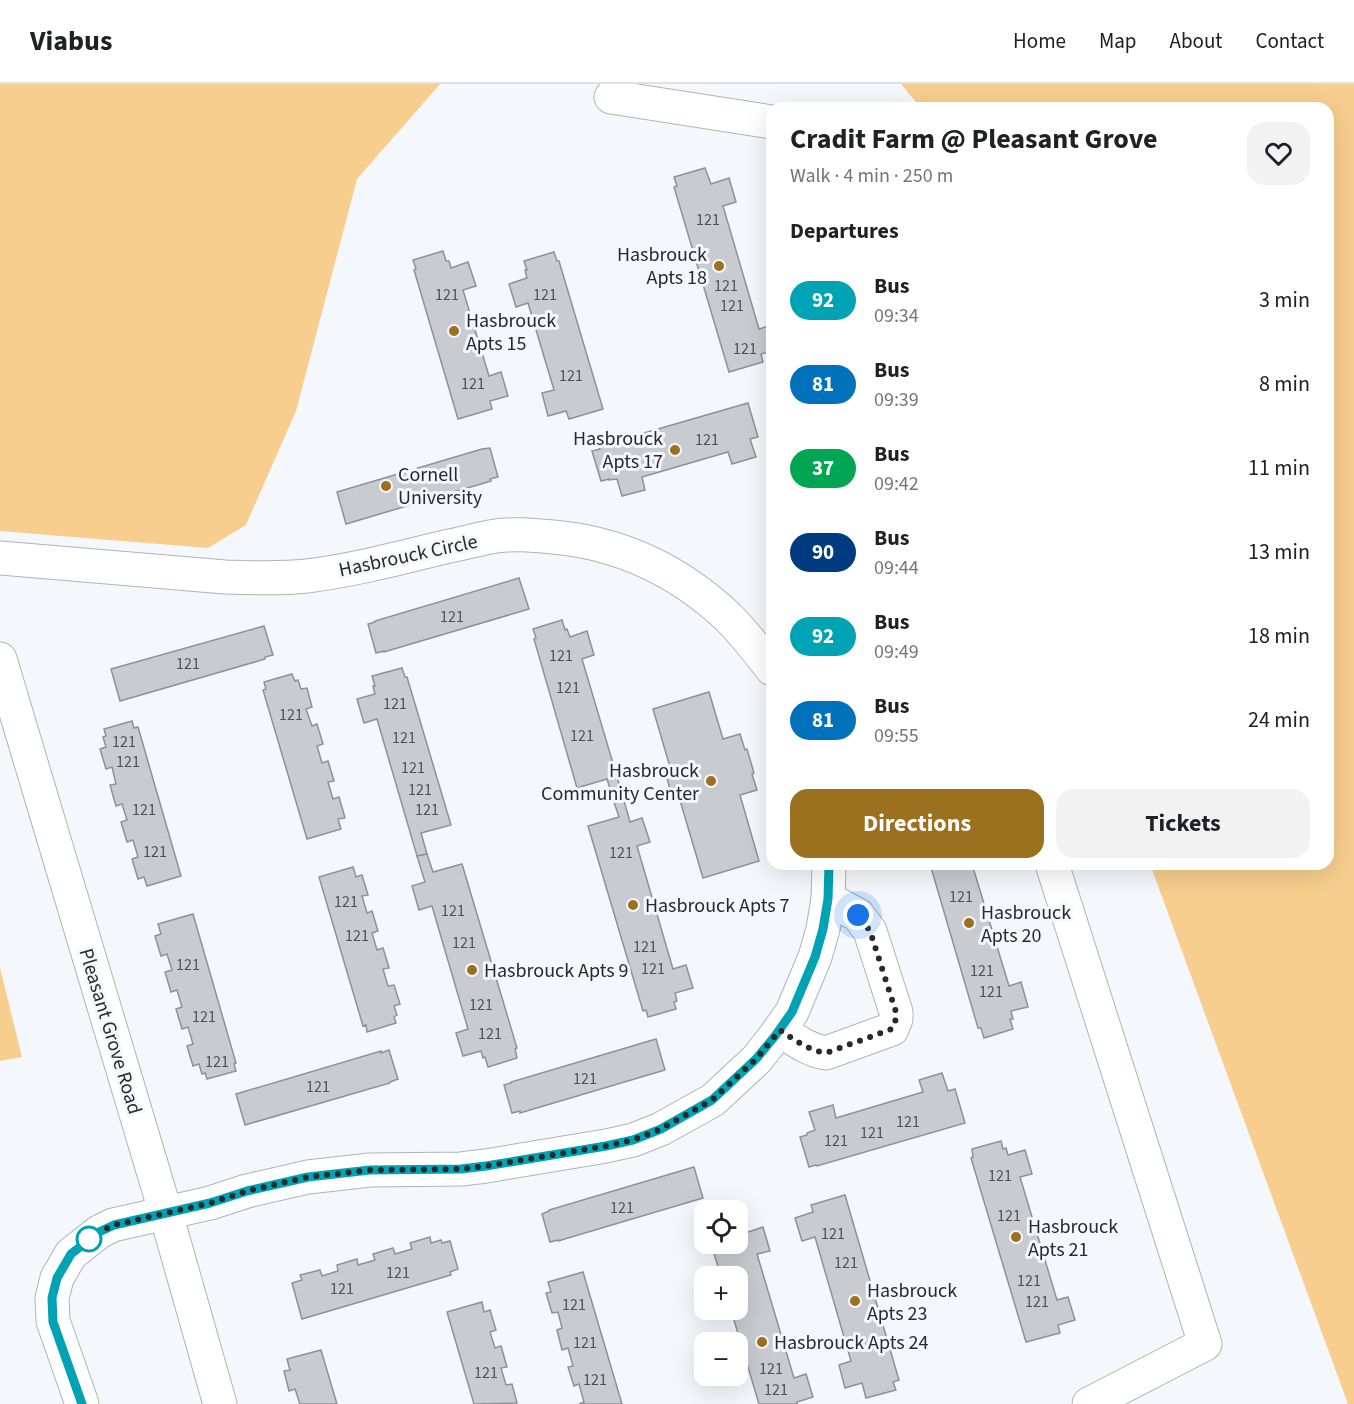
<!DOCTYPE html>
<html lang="en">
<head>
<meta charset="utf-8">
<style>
  body { margin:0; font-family:"Source Sans 3",sans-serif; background:#f2f2f2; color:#202124; height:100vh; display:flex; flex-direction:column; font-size:22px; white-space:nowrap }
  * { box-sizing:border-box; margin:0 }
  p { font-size:20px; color:#757577 }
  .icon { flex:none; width:33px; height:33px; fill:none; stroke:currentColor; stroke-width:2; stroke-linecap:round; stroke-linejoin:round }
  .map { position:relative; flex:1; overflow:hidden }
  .side { position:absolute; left:766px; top:18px; width:568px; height:768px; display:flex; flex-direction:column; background:#fff; border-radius:18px; box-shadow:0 6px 24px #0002 }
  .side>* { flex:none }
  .badge { padding:0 12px; border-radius:20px; font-size:21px; line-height:39px }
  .tools { position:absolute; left:694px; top:1116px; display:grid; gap:12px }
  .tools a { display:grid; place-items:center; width:54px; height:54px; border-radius:12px; background:#fff; box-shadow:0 6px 24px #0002; font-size:30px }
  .you { position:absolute; width:30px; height:30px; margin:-15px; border:4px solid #fff; border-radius:50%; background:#1a73e8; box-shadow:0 0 0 9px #1a73e833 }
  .map>.badge { position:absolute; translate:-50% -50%; box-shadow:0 0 0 3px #fff }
  h2 { padding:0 24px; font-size:22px; line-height:54px }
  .round { display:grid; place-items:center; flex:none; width:63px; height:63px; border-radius:18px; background:#f2f2f2 }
  .head { display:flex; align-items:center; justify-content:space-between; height:102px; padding:0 24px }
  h1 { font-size:28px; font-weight:700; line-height:45px }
  .button { display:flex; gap:12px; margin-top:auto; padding:12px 24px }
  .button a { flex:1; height:69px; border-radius:18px; background:#9b701f; color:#fff; font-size:24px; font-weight:700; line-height:69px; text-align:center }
  .button a+a { background:#f2f2f2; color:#202124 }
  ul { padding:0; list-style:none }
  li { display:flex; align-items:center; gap:18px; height:84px; padding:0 24px }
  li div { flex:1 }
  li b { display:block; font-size:22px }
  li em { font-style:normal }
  li .badge { min-width:66px; font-weight:700; text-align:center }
  header { display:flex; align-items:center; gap:36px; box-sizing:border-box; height:84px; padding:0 30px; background:#fff; border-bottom:2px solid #e0e0e0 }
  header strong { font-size:28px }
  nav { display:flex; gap:33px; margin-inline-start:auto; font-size:21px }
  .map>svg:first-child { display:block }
  .green { fill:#f7ce8e }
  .building { fill:#c8ccd0; stroke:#8e9195; stroke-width:1.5 }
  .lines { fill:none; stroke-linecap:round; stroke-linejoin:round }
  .minor-casing { stroke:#afb3b7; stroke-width:35 }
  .minor { stroke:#fff; stroke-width:33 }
  .line-casing { stroke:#fff; stroke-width:14 }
  .line { stroke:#00a3b4; stroke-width:9 }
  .walk { stroke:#27292a; stroke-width:6; stroke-dasharray:0 10.8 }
  .poi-dot { fill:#9b701f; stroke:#f4f8fc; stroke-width:2 }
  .stop-dot { fill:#fff; stroke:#00a3b4; stroke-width:3 }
  .labels { text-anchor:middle; stroke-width:6; stroke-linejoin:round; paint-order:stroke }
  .number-label { font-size:16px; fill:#4f5254 }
  .poi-label { font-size:20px; fill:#27292a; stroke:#f4f8fc; text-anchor:start }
  .street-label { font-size:20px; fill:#27292a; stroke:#f4f8fc }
</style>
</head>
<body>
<header>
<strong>Viabus</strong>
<nav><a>Home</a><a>Map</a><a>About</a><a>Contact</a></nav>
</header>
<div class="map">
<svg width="1354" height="1320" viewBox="0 0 1354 1320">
  <rect width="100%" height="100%" fill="#f4f8fc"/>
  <g class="green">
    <polygon points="0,0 440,0 357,95 296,327 246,441 208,464 0,447"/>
    <polygon points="901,0 1354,0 1354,1320 1348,1320 1150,780 1329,780 1329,24 921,24"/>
    <polygon points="0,884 22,973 0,977"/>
  </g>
  <g class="building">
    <polygon points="705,84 711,100 729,94 736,118 723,122 759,245 772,241 772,267 761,270 763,278 729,288 674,103 677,102 674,93"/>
    <polygon points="443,167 446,177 449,177 451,184 468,178 476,202 463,206 489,292 501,288 508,312 490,317 492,325 458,335 414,186 416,185 413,176"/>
    <polygon points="554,168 557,177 559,177 603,325 569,335 566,327 548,332 542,309 554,306 528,219 516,223 509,200 527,194 525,186 527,186 524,177"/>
    <polygon points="748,319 758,353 750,355 756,373 732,380 728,368 642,393 645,406 622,412 617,395 609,396 609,395 601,397 592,367 600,365 599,362"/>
    <polygon points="490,364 498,393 490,395 491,397 346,440 337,408 482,365"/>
    <polygon points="519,494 529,525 384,568 384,567 376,569 368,540 375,538 375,537"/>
    <polygon points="562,536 565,546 567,545 570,553 587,547 594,571 582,575 623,713 613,715 607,695 577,704 534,555 536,554 533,545"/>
    <polygon points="264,542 273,571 265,573 265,575 120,617 111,585"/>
    <polygon points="402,584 405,593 407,593 451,741 421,749 427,770 417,772 377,635 364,639 357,615 375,610 373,602 375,602 372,592"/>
    <polygon points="292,590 295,597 298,596 301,605 307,604 312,623 306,625 312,642 317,640 323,660 317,662 322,679 328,677 334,697 328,698 333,715 339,713 345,734 338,735 341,745 307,755 263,606 266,605 264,598"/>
    <polygon points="709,608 723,655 740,650 745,666 747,665 754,689 752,690 757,706 740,711 759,777 703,794 676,703 670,705 664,684 670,683 653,625"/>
    <polygon points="132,637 134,644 138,643 181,792 147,802 144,793 138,795 132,775 138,773 133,756 127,758 121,738 127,736 122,720 116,722 110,701 116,700 112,683 106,685 100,665 106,663 103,653 106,652 104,645"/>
    <polygon points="623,713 630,738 642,734 650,758 637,762 673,885 686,881 693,904 675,909 677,917 674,918 676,925 648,933 646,926 643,927 588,742 619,733 613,715"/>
    <polygon points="427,770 433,788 462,780 517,964 515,965 517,974 488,983 485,973 483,974 481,967 463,972 456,949 468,945 432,822 419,826 412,802 425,798 417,772"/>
    <polygon points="930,780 972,780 1009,902 1021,898 1028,923 1011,927 1013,935 1010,935 1013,945 984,954 981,944 978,944"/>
    <polygon points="353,783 356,793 362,791 368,811 362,812 367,829 372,827 378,847 372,849 377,866 383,864 389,884 383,885 388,902 394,901 400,920 394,922 397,931 394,933 396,939 367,948 366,941 363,942 319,793"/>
    <polygon points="193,830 236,979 234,980 236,987 207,995 205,989 202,990 199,980 193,982 187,962 193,960 188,943 182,945 176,925 182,923 177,906 171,908 165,888 172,886 167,870 161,872 155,852 161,850 158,840"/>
    <polygon points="656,955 665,986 520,1029 520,1027 512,1029 504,1001 511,999 511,998"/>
    <polygon points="389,966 398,995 390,998 390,999 245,1041 236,1010 381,967 381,969"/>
    <polygon points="942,989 948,1007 955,1005 965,1039 817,1082 816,1081 809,1083 800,1053 807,1051 807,1049 815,1046 809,1028 833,1021 836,1034 923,1008 919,996"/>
    <polygon points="1001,1057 1003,1065 1006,1064 1008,1071 1025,1066 1032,1090 1020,1093 1057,1216 1068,1213 1075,1236 1058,1241 1060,1249 1026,1258 971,1074 973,1073 972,1065"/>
    <polygon points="694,1083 703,1114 558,1157 558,1156 550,1158 542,1130 549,1127 549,1126"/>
    <polygon points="845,1111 899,1296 893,1298 896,1306 866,1314 862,1299 845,1304 839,1281 851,1277 815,1153 802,1157 795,1134 813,1128 811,1121"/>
    <polygon points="742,1141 745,1149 763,1143 770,1167 757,1170 794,1294 806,1290 813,1313 797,1318 797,1320 759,1320 731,1226 738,1226 738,1192 721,1192 711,1160 738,1160 738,1143"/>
    <polygon points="430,1153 431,1159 441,1156 442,1159 450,1157 458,1185 450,1188 451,1191 302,1235 292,1199 302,1196 300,1191 320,1186 322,1192 338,1187 337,1181 357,1175 358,1181 375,1176 373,1170 393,1164 395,1170 412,1165 410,1159"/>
    <polygon points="583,1188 622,1320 579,1320 584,1318 579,1300 574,1302 568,1283 573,1282 568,1264 562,1266 557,1246 562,1244 558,1228 552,1229 546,1209 551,1208 548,1198"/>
    <polygon points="482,1218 484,1228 490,1226 496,1246 490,1248 495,1264 501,1262 507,1283 501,1284 506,1301 512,1300 517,1319 474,1320 447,1228"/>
    <polygon points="321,1266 337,1320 300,1320 295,1305 289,1307 284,1287 290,1286 287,1275"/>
  </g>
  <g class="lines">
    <g class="minor-casing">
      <g id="minor">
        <polyline points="611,13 772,38"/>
        <path d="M0,474L225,493C252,494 280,495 307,492C354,486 400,474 445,463C460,460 475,456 490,453C511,449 532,451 553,453C621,459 678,486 728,533C744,549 758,567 772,585"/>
        <polyline points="0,575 166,1130 220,1320"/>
        <polyline points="1052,780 1205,1260 1089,1320"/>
        <path d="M780,946C795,956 808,966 826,969L892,945L896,935V928L870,847L858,831L828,815"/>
        <polyline points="82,1320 53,1237 52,1214 57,1194 71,1170 99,1148 113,1141 210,1119 247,1107 308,1093 370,1086 461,1085 486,1082 606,1062 633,1056 661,1045 713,1016 757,975 775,952 792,928 815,873 823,845 828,815 829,780"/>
      </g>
    </g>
    <use href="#minor" class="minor"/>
  </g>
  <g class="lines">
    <g class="line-casing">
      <polyline id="line" points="82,1320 53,1238 52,1214 57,1194 71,1170 99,1148 114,1141 210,1119 247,1107 308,1093 370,1086 461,1085 486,1082 606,1062 633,1056 661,1045 712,1016 756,975 775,952 792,928 815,873 823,845 828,815 829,780"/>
    </g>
    <use href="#line" class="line"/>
    <path class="walk" d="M89,1155L85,1159L99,1148L114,1141L210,1119L247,1107L308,1093L370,1086L461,1085L486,1082L606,1062L633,1056L661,1045L712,1016L756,975L780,946C794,956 808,966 826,969L892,945L896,935V928L870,847L858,831"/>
  </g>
  <g class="poi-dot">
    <circle cx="719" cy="182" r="6"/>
    <circle cx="454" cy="247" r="6"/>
    <circle cx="675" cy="366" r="6"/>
    <circle cx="386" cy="402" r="6"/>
    <circle cx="711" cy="697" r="6"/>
    <circle cx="633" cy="821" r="6"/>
    <circle cx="969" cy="839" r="6"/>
    <circle cx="472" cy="886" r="6"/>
    <circle cx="1016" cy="1153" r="6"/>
    <circle cx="855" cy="1217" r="6"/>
    <circle cx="762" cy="1258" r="6"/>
  </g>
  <circle class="stop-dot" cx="89" cy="1155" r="12"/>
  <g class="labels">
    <g class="number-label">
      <text x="708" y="141">121</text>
      <text x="726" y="207">121</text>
      <text x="447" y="216">121</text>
      <text x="545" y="216">121</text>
      <text x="732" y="227">121</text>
      <text x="745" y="270">121</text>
      <text x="571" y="297">121</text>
      <text x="473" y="305">121</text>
      <text x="707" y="361">121</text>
      <text x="452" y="538">121</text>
      <text x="561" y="577">121</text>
      <text x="188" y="585">121</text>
      <text x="568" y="609">121</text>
      <text x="395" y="625">121</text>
      <text x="291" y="636">121</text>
      <text x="582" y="657">121</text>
      <text x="404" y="659">121</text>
      <text x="124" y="663">121</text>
      <text x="128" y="683">121</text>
      <text x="413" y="689">121</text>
      <text x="420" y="711">121</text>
      <text x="144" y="731">121</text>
      <text x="427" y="731">121</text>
      <text x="155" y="773">121</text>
      <text x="621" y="774">121</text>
      <text x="961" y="818">121</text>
      <text x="346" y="823">121</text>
      <text x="453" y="832">121</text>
      <text x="357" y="857">121</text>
      <text x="464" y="864">121</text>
      <text x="645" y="868">121</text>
      <text x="188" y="886">121</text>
      <text x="653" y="890">121</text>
      <text x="982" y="892">121</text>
      <text x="991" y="913">121</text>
      <text x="481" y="926">121</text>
      <text x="204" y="938">121</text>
      <text x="490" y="955">121</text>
      <text x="217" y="983">121</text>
      <text x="585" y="1000">121</text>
      <text x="318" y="1008">121</text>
      <text x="908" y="1043">121</text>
      <text x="872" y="1054">121</text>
      <text x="836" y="1062">121</text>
      <text x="1000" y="1097">121</text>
      <text x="622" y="1129">121</text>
      <text x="1009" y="1137">121</text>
      <text x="833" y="1155">121</text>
      <text x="846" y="1184">121</text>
      <text x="398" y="1194">121</text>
      <text x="1029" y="1202">121</text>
      <text x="342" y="1210">121</text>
      <text x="1037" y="1223">121</text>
      <text x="574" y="1226">121</text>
      <text x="585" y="1264">121</text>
      <text x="771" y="1290">121</text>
      <text x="486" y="1294">121</text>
      <text x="595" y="1301">121</text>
      <text x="776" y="1311">121</text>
    </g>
    <g class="poi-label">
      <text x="707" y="177" text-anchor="end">Hasbrouck<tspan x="707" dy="23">Apts 18</tspan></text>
      <text x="466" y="243">Hasbrouck<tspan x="466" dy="23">Apts 15</tspan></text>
      <text x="663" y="361" text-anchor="end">Hasbrouck<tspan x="663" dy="23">Apts 17</tspan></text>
      <text x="398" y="397">Cornell<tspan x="398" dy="23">University</tspan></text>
      <text x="699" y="693" text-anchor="end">Hasbrouck<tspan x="699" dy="23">Community Center</tspan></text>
      <text x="645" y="828">Hasbrouck Apts 7</text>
      <text x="981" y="835">Hasbrouck<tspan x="981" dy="23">Apts 20</tspan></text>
      <text x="484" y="893">Hasbrouck Apts 9</text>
      <text x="1028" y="1149">Hasbrouck<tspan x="1028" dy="23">Apts 21</tspan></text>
      <text x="867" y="1213">Hasbrouck<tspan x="867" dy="23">Apts 23</tspan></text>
      <text x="774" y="1265">Hasbrouck Apts 24</text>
    </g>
    <g class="street-label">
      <text transform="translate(408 471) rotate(-12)" y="7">Hasbrouck Circle</text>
      <text transform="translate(111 947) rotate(73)" y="7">Pleasant Grove Road</text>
    </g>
  </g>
</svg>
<div class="tools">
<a><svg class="icon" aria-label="locate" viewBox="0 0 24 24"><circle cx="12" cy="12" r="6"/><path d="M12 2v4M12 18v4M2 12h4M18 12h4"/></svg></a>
<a>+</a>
<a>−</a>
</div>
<div class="you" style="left:858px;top:831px"></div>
<section class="side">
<div class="head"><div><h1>Cradit Farm @ Pleasant Grove</h1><p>Walk · 4 min · 250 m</p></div><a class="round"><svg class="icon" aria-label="heart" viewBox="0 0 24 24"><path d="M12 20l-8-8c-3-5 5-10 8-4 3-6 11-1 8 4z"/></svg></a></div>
<h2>Departures</h2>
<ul>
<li><span class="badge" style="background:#00a3b4;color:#fff">92</span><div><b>Bus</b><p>09:34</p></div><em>3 min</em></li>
<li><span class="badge" style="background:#0072bc;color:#fff">81</span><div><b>Bus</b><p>09:39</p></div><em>8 min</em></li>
<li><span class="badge" style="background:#00a651;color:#fff">37</span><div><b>Bus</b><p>09:42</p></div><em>11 min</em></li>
<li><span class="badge" style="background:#003b80;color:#fff">90</span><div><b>Bus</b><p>09:44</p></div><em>13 min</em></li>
<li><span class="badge" style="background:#00a3b4;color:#fff">92</span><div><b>Bus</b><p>09:49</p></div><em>18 min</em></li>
<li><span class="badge" style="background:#0072bc;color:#fff">81</span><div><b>Bus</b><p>09:55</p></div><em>24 min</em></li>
</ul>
<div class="button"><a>Directions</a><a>Tickets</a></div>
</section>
</div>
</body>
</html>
